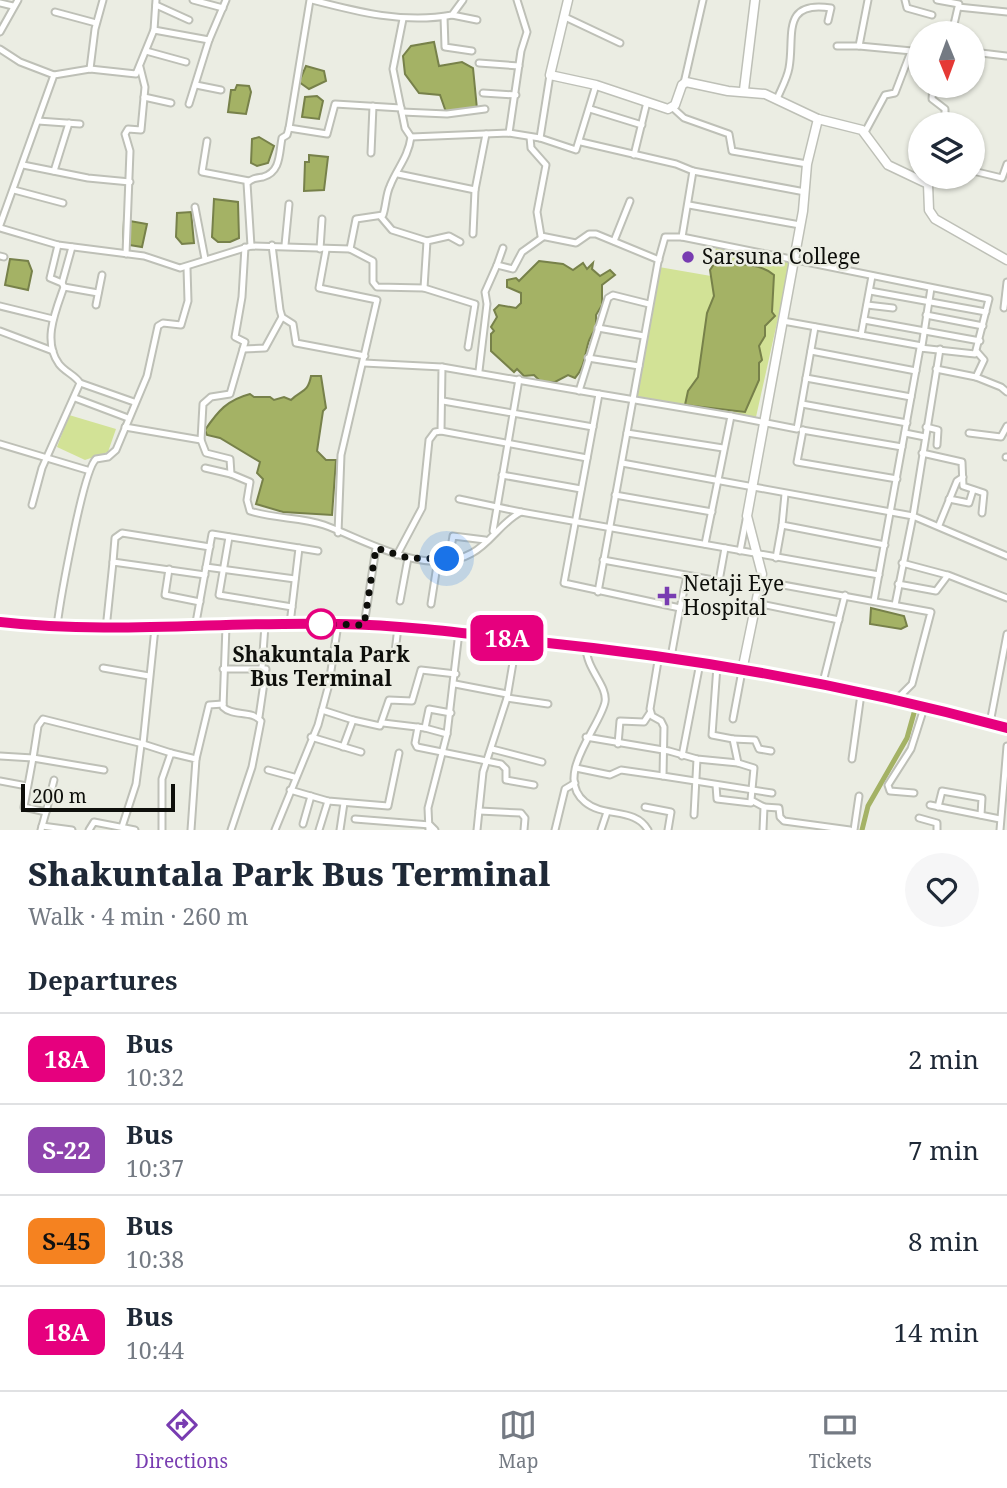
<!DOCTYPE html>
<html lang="en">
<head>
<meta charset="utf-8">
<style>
  body { margin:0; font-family:"Noto Serif",serif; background:#f6f6f7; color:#1f2937; height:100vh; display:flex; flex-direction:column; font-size:26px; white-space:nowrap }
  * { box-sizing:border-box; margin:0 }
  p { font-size:23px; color:#747a83 }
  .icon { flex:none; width:38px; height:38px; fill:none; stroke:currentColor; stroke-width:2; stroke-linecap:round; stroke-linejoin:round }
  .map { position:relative; height:830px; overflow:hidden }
  .drawer { display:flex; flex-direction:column; background:#fff; flex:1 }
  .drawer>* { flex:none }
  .badge { padding:0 14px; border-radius:10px; font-size:24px; line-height:46px }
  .needle { width:46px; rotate:179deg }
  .controls { position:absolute; left:908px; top:21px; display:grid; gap:14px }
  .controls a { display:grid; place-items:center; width:77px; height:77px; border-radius:50%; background:#fff; box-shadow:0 2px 5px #0004; font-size:35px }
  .scale { position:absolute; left:21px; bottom:18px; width:154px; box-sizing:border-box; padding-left:7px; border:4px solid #0e0f0b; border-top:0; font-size:19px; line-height:24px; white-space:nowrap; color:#0e0f0b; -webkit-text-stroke:5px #ebede3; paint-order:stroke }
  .you { position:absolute; width:35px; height:35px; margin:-18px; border:5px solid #fff; border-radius:50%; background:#1a73e8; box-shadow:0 0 0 10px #1a73e833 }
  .map>.badge { position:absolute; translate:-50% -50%; box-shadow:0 0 0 4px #fff }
  h2 { padding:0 28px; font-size:26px; line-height:63px }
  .round { display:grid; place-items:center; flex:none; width:74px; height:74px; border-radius:37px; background:#f6f6f7 }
  .overview { display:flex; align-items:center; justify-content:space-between; height:119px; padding:0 28px }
  h1 { font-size:33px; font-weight:800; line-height:52px }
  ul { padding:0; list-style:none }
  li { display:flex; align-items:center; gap:21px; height:91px; padding:0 28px; border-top:2px solid #e0e1e3 }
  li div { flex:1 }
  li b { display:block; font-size:26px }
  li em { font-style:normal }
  li .badge { min-width:77px; font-weight:700; text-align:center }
  .tab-bar { display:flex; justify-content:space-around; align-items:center; height:98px; border-top:2px solid #e0e1e3; background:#fff; font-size:19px; color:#747a83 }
  .tab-bar a { display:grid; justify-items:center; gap:4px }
  .tab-bar .active { color:#783cb1 }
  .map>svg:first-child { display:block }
  .green { fill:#d2e296 }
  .water { fill:#a4b265; stroke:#77814a; stroke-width:2 }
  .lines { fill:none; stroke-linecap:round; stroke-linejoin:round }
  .canal { stroke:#a4b265; stroke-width:5 }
  .street-casing { stroke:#bec0b7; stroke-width:9 }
  .secondary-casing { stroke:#bec0b7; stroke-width:11 }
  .street { stroke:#fff; stroke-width:5 }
  .secondary { stroke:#fff; stroke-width:8 }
  .line-casing { stroke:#fff; stroke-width:16 }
  .line { stroke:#e6007e; stroke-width:10 }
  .walk { stroke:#0e0f0b; stroke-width:7; stroke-dasharray:0 12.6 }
  .poi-dot { fill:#783cb1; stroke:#ebede3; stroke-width:2.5 }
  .stop-dot { fill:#fff; stroke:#e6007e; stroke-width:3.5 }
  .labels { text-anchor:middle; stroke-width:5; stroke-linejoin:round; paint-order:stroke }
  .poi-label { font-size:21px; fill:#0e0f0b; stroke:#ebede3; text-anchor:start }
  .stop-label { font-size:21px; font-weight:bold; fill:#0e0f0b; stroke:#ebede3 }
</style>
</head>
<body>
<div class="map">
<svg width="1007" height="830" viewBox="0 0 1007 830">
  <rect width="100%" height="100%" fill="#ebede3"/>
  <g class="green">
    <polygon points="716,247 791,260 756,417 636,396 659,267 711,276"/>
    <polygon points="69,415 116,429 108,452 85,460 57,447"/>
  </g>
  <g class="water">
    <polygon points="434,42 439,66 462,62 473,68 477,109 446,112 440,95 419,93 405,74 403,56 411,46"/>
    <polygon points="306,66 324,71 326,81 309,89 299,82"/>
    <polygon points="237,85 249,86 251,92 246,114 228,112 231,90 235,90"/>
    <polygon points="317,96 323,101 319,119 302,117 305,97"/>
    <polygon points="259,137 274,146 268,163 257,166 251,163 252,139"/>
    <polygon points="309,155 328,157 324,190 304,191 305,162 309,162"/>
    <polygon points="214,199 238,202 239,238 230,242 218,242 212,237"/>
    <polygon points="191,212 194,243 182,244 176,237 177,213"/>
    <polygon points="124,220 147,224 142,247 123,244"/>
    <path d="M718,258L725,264C741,264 762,264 774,275L772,312L775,316L765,326V336L759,346L762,360L759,363V380L745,412L685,405L688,391L698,377L707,313L714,296L710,270Z"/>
    <polygon points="10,259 28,261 32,271 28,290 5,285"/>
    <path d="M539,261L563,264L573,270L583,263L587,269L593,263L592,269L600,276L610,270L615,275L602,285V305L596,315V329C583,342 589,363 575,378L568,375L555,382H541L534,375L524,376L517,369L514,372L491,351V334L494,331L491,327L497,317L494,310L499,305L516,308L521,303V293L507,287V280L516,278L519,281Z"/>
    <path d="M311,376H321L326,408L323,411L317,451L326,460H336L332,515L283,512L256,504L263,479L257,473L260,462L220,438L207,435L205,430C218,411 227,400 250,394L254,397H270L274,400L284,397L291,400C301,390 308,393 311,376Z"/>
    <polygon points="871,608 904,616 907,626 901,629 870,624"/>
  </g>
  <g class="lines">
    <polyline class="canal" points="862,830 868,806 907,738 914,713"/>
    <g class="street-casing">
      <g id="street">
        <polyline points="193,0 223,8"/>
        <path d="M312,0C358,12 405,24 452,15L463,0"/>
        <polyline points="905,0 907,8 932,15"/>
        <polyline points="937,0 959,4"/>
        <polyline points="0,3 13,6"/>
        <polyline points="156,5 189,20"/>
        <polyline points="55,12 96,23"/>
        <polyline points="452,15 477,20"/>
        <polyline points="444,17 445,47 472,51"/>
        <polyline points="565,17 620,43"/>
        <polyline points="154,30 156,0"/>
        <polyline points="0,32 18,0"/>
        <polyline points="952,33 958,7 1007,12"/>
        <polyline points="837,46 859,46 868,0"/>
        <polyline points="859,46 912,51"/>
        <polyline points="0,49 20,62 54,75"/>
        <polyline points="146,51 186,62"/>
        <polyline points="973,52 1006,56"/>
        <polyline points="479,63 519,66"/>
        <polyline points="90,69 95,29 103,0"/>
        <polyline points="684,83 703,0"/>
        <polyline points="196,85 221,90"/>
        <polyline points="933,86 932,99 945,109 945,124"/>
        <polyline points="483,93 516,95"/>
        <polyline points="144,97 171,103"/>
        <path d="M777,99C781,89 787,79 789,68C795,37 780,0 831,8L828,21"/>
        <polyline points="189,104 209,40"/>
        <polyline points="673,108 684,118 729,134 732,151 807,164"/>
        <polyline points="590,109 642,125"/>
        <polyline points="402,112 447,114 485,109"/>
        <polyline points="38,121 80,124"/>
        <polyline points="289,128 327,134 335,104 401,108"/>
        <polyline points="865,132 885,95 895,93 910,54 920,44"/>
        <polyline points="509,133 521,51 527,32 517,0"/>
        <polyline points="411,137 509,133 540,138 576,150 596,85"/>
        <polyline points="530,137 531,148 546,165 537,212 541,236 576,243 589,234 596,234 659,260"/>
        <polyline points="540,138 550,75"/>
        <polyline points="207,141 202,172 249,181"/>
        <polyline points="581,142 676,164 693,171 805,192"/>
        <polyline points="371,153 373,106"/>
        <polyline points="634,155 647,102"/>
        <polyline points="23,165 88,178 130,182"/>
        <polyline points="54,171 69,123"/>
        <polyline points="973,171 1002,178 1007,164"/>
        <polyline points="398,174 475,190"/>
        <polyline points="928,184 944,177"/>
        <polyline points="14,190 63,203"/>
        <polyline points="689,205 800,225"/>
        <polyline points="195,207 205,259"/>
        <polyline points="381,217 392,230 427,241"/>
        <polyline points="0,225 54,75 90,69 136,74 154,30 209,40 226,0"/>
        <path d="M0,228L58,245L144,256L180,268L251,246L350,249L356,219L383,215C386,206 386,194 390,186C397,168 408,158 411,137L405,128L393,69L403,19"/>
        <polyline points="473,234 475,190 486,134"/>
        <polyline points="682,237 989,299 975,354 920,348 874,601"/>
        <polyline points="614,241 630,201"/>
        <polyline points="272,245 280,310 282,317 293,324 296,343 365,356"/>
        <polyline points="285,245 289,204"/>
        <path d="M251,246L247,183C253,178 256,178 263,177C281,172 279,153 282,138L287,135L289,128L310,0"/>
        <path d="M245,247L242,297L235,337L245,342L243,349L230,394L211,397L203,404L201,440L206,453L230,459L231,474L250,482L247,500L250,511C274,519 301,517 324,525C364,539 427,579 472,553C491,543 501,522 521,512L879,575"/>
        <polyline points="320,249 322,219"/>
        <polyline points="350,249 373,261 373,282 377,287 424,288 475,304 468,347"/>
        <polyline points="326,250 319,288 377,300 341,455 338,533"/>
        <polyline points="126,254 130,151 125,134 128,129 141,130 145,87 140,67"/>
        <polyline points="0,256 4,257"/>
        <polyline points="497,265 503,248"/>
        <polyline points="62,283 72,247"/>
        <polyline points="64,287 98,293"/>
        <polyline points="424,288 427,241 449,236 460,242"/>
        <polyline points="870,291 986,312"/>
        <polyline points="96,305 102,275"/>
        <polyline points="867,305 893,308"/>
        <polyline points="0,306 53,319"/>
        <polyline points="1004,308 1007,282"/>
        <polyline points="926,315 983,326"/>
        <polyline points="864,320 980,341"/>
        <polyline points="783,321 922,346 931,288"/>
        <polyline points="598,328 644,336"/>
        <polyline points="0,331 53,351"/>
        <polyline points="861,335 872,276"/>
        <polyline points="243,349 265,348 282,317"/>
        <polyline points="940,349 913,516 1007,556"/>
        <polyline points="811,351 916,371"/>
        <polyline points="977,352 984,360 976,377 1001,387 1007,392"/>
        <polyline points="588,358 639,366"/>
        <polyline points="364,363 442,367 441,431 435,432 429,440 422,508 397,555"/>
        <polyline points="442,367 599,394"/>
        <polyline points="936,369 976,377"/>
        <polyline points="479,371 487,304 485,292 497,265 513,269 522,252 543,237"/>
        <polyline points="806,378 911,397"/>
        <polyline points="80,383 134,402"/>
        <polyline points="579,391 608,298 613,295 649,304"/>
        <polyline points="75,398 128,418"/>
        <polyline points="443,401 593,427"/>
        <polyline points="802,404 907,423"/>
        <polyline points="731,416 797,429 815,327"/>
        <polyline points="125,427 201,440"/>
        <polyline points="926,427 938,430 937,445"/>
        <polyline points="802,430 902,447"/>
        <polyline points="803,430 797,462 897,479"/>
        <polyline points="441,431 587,458"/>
        <polyline points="627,433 723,448"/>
        <polyline points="905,433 925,437"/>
        <polyline points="969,433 1001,437 1007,426"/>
        <polyline points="0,444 87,470"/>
        <polyline points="922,453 962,462 963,486 984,493 982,513"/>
        <polyline points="1006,457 1007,457"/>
        <polyline points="622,463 913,516 895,605"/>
        <polyline points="205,468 231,474"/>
        <polyline points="502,475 581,489"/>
        <polyline points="785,494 782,525 885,545"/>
        <polyline points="615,495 712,512"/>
        <polyline points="459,499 521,512"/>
        <polyline points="949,499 969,503 973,490"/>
        <path d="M32,505L42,468L80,383C75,375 65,372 59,364C42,341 56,310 64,287L62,283L50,278L58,245"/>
        <polyline points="939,525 957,481 963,477"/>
        <polyline points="493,531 519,379"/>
        <polyline points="229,537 219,595 292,607"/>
        <polyline points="740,551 746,520"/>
        <polyline points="776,558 782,525"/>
        <polyline points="449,559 453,536 485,540"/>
        <polyline points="603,560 719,581 725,548"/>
        <polyline points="113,562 115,538 122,533 210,547"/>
        <polyline points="902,563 947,575"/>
        <polyline points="206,567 295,579"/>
        <polyline points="169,569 165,595 200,602"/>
        <polyline points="761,581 931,612 912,684 895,701"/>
        <polyline points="898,584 936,591 948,575 1007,598"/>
        <polyline points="598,592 658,262 665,237 682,237 693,171"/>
        <polyline points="400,601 408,558"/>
        <polyline points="756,603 839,620"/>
        <polyline points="431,604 438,559"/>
        <polyline points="680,608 687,576"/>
        <polyline points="290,624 299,548"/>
        <polyline points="364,625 376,548"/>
        <path d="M57,626C60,602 83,470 96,459L108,457L116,450L147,376L158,326L163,323L181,325L188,301L187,268"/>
        <path d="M226,626L223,707C233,717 252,710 261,721L252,767L231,830"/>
        <polyline points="195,628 212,534 318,551"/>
        <polyline points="106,629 113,562 205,575"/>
        <path d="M586,647C586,669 608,686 605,702C600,727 553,776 585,802C604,818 635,807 648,830"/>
        <polyline points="395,652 398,627"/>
        <polyline points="659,655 650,709 652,716 661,721 664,727 663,776 772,793"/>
        <polyline points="671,657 680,608 564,583 599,394 731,416 705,544"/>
        <polyline points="717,666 712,735 733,739 738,763 754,768 751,800 764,807 763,830"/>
        <polyline points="262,667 265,625"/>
        <polyline points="103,668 149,676"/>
        <polyline points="223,669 266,669 259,717"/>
        <polyline points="455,684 507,694"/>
        <polyline points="822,686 845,595"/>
        <polyline points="507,698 548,704"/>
        <polyline points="322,710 353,720"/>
        <polyline points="733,719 742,671"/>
        <polyline points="383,723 425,728 447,734 428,808 429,830"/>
        <polyline points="990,723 1007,634"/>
        <polyline points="418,727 415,743 417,747 501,764 506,769 506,780 534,785"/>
        <polyline points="425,728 429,709 451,713"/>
        <polyline points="447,734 459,632"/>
        <polyline points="311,737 361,752"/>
        <polyline points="586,737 669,751 697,759 738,763"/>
        <polyline points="733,739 755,740 759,749 771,751"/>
        <polyline points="143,744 171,753"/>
        <polyline points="618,744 620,721 644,722 650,713"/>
        <polyline points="343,747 353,720 380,726 389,700 412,701 421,670 456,674"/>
        <polyline points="492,749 542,762"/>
        <polyline points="0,756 33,758 38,726 43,719 143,744 155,628"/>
        <polyline points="682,756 700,663"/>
        <polyline points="196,759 209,705 223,704"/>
        <polyline points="852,759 861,694"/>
        <polyline points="576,768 610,775 621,770 663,776"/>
        <polyline points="268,770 294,777"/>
        <polyline points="0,781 27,786"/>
        <polyline points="716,785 717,799 751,803"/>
        <polyline points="290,790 328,801 388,806 399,753"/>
        <polyline points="914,793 890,791 888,785 911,749 924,708"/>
        <polyline points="930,805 1000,819"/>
        <polyline points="645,807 671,812 668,830"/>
        <polyline points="764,807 779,808 780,817 784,821 850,830"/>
        <polyline points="938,807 942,791 982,798 981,815"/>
        <polyline points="479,811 521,813 525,818 524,830"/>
        <polyline points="46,812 54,780"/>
        <polyline points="694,815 697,759"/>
        <polyline points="919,818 937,823 937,830"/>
        <polyline points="355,819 430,825 435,830"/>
        <polyline points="303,824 311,796"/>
        <polyline points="42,826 72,830"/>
        <polyline points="122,827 136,784 141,745"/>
        <polyline points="41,830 46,812 24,807 33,758 104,770"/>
        <polyline points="89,830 94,822 135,830"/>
        <polyline points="162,830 162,779 171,753 196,759 191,830"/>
        <polyline points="275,830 318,725 329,684 338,624"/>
        <polyline points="319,830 328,801"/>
        <polyline points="340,830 344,803"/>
        <polyline points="477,830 483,772 507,698 517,639"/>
        <polyline points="555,830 565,789 575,783"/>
        <polyline points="601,830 607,812"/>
        <polyline points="854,830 859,796"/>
        <polyline points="1000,830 1007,746"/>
      </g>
    </g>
    <g class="secondary-casing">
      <g id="secondary">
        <polyline points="568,0 550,75 596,85 668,109 675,105 682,85 686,82 728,91 765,94 818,119 862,130 888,165 928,184 929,210 935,219 1007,260"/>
        <polyline points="744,90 755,0"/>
        <path d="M0,622C113,636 225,620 339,624C406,625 472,634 539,642C696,658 854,686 1007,728"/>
        <polyline points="742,671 762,574 747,516 803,211 807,164 818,119"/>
      </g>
    </g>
    <use href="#street" class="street"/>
    <use href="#secondary" class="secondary"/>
  </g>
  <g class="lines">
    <g class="line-casing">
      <path id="line" d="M0,622C113,635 225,621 338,624C406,625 472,634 539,642C696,658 854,686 1007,728"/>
    </g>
    <use href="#line" class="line"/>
    <polyline class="walk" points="321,624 364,625 376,548 408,558 447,559"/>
  </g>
  <g class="poi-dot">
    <circle cx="688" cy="257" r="7"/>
    <path d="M663.5 585.5h7v7h7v7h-7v7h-7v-7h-7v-7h7z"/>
  </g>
  <circle class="stop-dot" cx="321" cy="624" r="14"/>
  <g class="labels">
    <g class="poi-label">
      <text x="702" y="264">Sarsuna College</text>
      <text x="683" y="591">Netaji Eye<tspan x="683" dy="24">Hospital</tspan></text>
    </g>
    <g class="stop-label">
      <text x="321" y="662">Shakuntala Park<tspan x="321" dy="24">Bus Terminal</tspan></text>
    </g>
  </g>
</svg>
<div class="controls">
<a><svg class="needle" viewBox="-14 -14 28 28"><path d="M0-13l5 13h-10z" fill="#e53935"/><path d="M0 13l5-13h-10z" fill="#747a83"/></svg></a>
<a><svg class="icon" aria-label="layers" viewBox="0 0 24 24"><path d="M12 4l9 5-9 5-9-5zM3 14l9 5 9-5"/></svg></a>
</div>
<div class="scale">200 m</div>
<div class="you" style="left:447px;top:559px"></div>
<b class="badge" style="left:507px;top:638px;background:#e6007e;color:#fff">18A</b>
</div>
<section class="drawer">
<div class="overview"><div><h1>Shakuntala Park Bus Terminal</h1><p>Walk · 4 min · 260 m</p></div><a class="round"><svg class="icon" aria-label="heart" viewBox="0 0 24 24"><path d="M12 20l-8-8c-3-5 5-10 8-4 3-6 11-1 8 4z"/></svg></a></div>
<h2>Departures</h2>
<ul>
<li><span class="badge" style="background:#e6007e;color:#fff">18A</span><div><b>Bus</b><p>10:32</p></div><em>2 min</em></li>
<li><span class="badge" style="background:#8e44ad;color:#fff">S-22</span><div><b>Bus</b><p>10:37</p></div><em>7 min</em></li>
<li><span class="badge" style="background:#f58220;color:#111">S-45</span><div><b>Bus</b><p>10:38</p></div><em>8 min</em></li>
<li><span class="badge" style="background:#e6007e;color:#fff">18A</span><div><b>Bus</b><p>10:44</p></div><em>14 min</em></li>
</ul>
</section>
<nav class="tab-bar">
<a class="active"><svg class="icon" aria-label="directions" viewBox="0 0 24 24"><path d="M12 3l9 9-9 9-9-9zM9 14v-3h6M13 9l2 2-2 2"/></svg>Directions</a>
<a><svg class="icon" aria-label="map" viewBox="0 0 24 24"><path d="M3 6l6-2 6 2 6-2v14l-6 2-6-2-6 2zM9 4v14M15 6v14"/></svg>Map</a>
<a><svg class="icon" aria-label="tickets" viewBox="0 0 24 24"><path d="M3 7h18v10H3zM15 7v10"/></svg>Tickets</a>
</nav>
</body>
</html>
